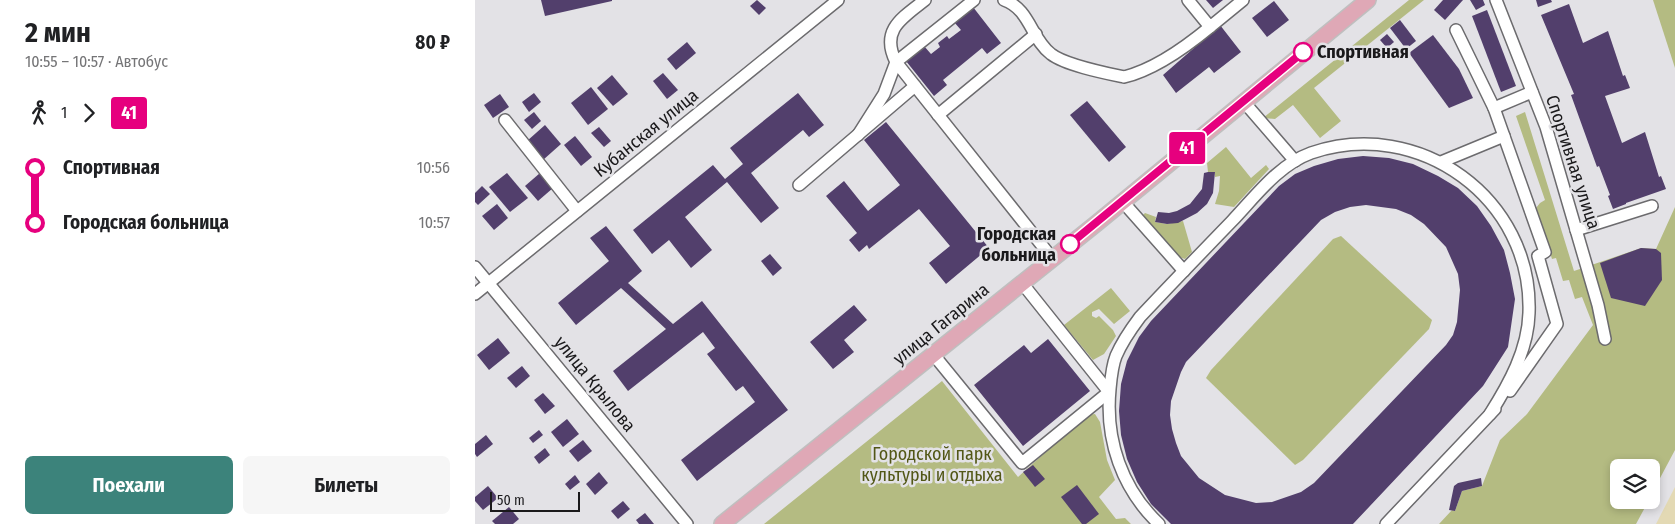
<!DOCTYPE html>
<html lang="ru">
<head>
<meta charset="utf-8">
<style>
  body { margin:0; font-family:"Fira Sans Condensed",sans-serif; background:#f6f6f6; color:#202124; height:100vh; display:flex; flex-direction:column; font-size:19px; white-space:nowrap }
  * { box-sizing:border-box; margin:0 }
  p { font-size:16px; color:#757577 }
  .icon { flex:none; width:28px; height:28px; fill:none; stroke:currentColor; stroke-width:2; stroke-linecap:round; stroke-linejoin:round }
  .map { position:relative; flex:1; overflow:hidden }
  .drawer { display:flex; flex-direction:column; background:#fff; width:475px }
  .drawer>* { flex:none }
  .badge { padding:0 10px; border-radius:4px; font-size:18px; line-height:32px }
  .buttons { position:absolute; left:1135px; top:459px; display:grid; gap:10px }
  .buttons a { display:grid; place-items:center; width:50px; height:50px; border-radius:8px; background:#fff; box-shadow:0 2px 8px #0003; font-size:25px }
  .scale { position:absolute; left:15px; bottom:12px; width:90px; box-sizing:border-box; padding-left:5px; border:2px solid #1a191b; border-top:0; font-size:14px; line-height:18px; white-space:nowrap; color:#1a191b; -webkit-text-stroke:4px #e3e2e6; paint-order:stroke }
  .map>.badge { position:absolute; translate:-50% -50%; box-shadow:0 0 0 2px #fff }
  .legs { display:flex; align-items:center; gap:8px; height:55px; padding:0 25px; font-size:16px }
  .legs p { margin-inline-start:auto }
  .head { display:flex; align-items:center; justify-content:space-between; height:85px; padding:0 25px }
  h1 { font-size:28px; font-weight:700; line-height:38px }
  .button { display:flex; gap:10px; margin-top:auto; padding:10px 25px }
  .button a { flex:1; height:58px; border-radius:8px; background:#3c837b; color:#fff; font-size:20px; font-weight:700; line-height:58px; text-align:center }
  .button a+a { background:#f6f6f6; color:#202124 }
  ul { padding:0 25px; list-style:none }
  li { display:flex; align-items:center; gap:18px; height:55px; font-size:19px }
  li i { display:grid; place-items:center; width:8px; height:100%; margin:0 6px; background:currentColor }
  li i::after { content:''; width:12px; height:12px; margin:-6px; border:4px solid; border-radius:50%; background:#fff }
  li p { margin-inline-start:auto }
  li:first-child i { background:linear-gradient(#0000 50%,currentColor 0) }
  li:last-child i { background:linear-gradient(currentColor 50%,#0000 0) }
  main { display:flex; flex:1; min-height:0 }
  .map>svg:first-child { display:block }
  .green { fill:#b4bb82 }
  .sand { fill:#e3d9b4 }
  .building { fill:#523f6c; fill-rule:evenodd }
  .lines { fill:none; stroke-linecap:round; stroke-linejoin:round }
  .minor-casing { stroke:#6c6b6e; stroke-width:14 }
  .major-casing { stroke:#bfbfbf; stroke-width:18 }
  .minor { stroke:#fff; stroke-width:11 }
  .major { stroke:#dfa8b6; stroke-width:15 }
  .line-1-casing { stroke:#fff; stroke-width:11 }
  .line-1 { stroke:#e6007e; stroke-width:8 }
  .stop-1-dot { fill:#fff; stroke:#e6007e; stroke-width:2.5 }
  .labels { text-anchor:middle; stroke-width:5; stroke-linejoin:round; paint-order:stroke }
  .stop-label { font-size:18px; font-weight:bold; fill:#1a191b; stroke:#e3e2e6; text-anchor:start }
  .street-label { font-size:18px; fill:#1a191b; stroke:#e3e2e6 }
  .park-label { font-size:18px; fill:#525716; stroke:#e3e2e6 }
</style>
</head>
<body>
<main>
<section class="drawer">
<div class="head"><div><h1>2 мин</h1><p>10:55 – 10:57 · Автобус</p></div><b>80 ₽</b></div>
<div class="legs"><svg class="icon" aria-label="walk" viewBox="0 0 24 24"><circle cx="13" cy="4" r="2"/><path d="M13 8l-2 6 4 7M11 14l-3 7M7 12l3-4h3l4 4"/></svg>1<svg class="icon" aria-label="forward" viewBox="0 0 24 24"><path d="M9 5l7 7-7 7"/></svg><b class="badge" style="background:#e6007e;color:#fff">41</b></div>
<ul>
<li><i style="color:#e6007e"></i><b>Спортивная</b><p>10:56</p></li>
<li><i style="color:#e6007e"></i><b>Городская больница</b><p>10:57</p></li>
</ul>
<div class="button"><a>Поехали</a><a>Билеты</a></div>
</section>
<div class="map">
<svg width="1200" height="524" viewBox="0 0 1200 524">
  <rect width="100%" height="100%" fill="#e3e2e6"/>
  <g class="green">
    <polygon points="934,0 949,0 839,88 866,121 845,138 818,105 800,119 788,118"/>
    <polygon points="1178,0 1200,0 1200,68"/>
    <polygon points="1050,112 1099,271 1166,248 1181,249 1200,207 1200,450 1176,495 1176,468 1144,468 1144,500 1174,500 1161,524 964,524 977,510 980,511 987,491 1007,486 1025,440 1052,414 1118,325 1107,297 1100,299 1094,280 1088,281 1081,258 1077,259 1061,208 1065,203 1070,200 1041,116"/>
    <polygon points="751,147 776,178 791,165 794,169 759,207 740,204 744,191 745,176 740,177 740,172 733,172 732,163"/>
    <path d="M670,213L681,217L680,222L692,224L708,221L717,252L710,259C687,252 687,227 666,217Z"/>
    <polygon points="866,236 957,320 954,329 828,460 820,465 731,378 736,370 858,239"/>
    <polygon points="636,288 655,311 639,324 624,309 617,312 617,316 621,318 624,316 638,330 641,336 629,354 618,360 589,325"/>
    <polygon points="467,381 543,477 612,415 620,414 625,422 632,460 640,480 624,497 641,519 650,518 656,524 289,524"/>
  </g>
  <polygon class="sand" points="1200,487 1200,524 1181,524"/>
  <g class="building">
    <polygon points="66,0 137,0 137,1 70,16"/>
    <polygon points="282,0 291,8 284,15 275,6"/>
    <polygon points="731,0 748,0 738,8"/>
    <polygon points="968,0 988,0 970,20 959,10"/>
    <polygon points="995,0 1008,0 1010,5 1001,10"/>
    <polygon points="1061,0 1076,0 1077,2 1063,7"/>
    <polygon points="799,1 814,20 792,37 777,18"/>
    <polygon points="1094,4 1108,43 1133,31 1148,76 1150,75 1155,88 1130,96 1147,143 1170,132 1184,177 1186,176 1191,189 1151,203 1151,204 1138,209 1133,196 1135,195 1124,166 1122,167 1096,95 1099,94 1066,15"/>
    <polygon points="498,7 526,43 512,54 507,48 468,80 472,85 459,96 431,61 449,46 456,54 465,47 463,43 472,36 474,39 486,30 479,22"/>
    <polygon points="1012,10 1041,86 1026,92 997,16"/>
    <polygon points="925,20 941,41 931,49 915,28"/>
    <polygon points="745,25 766,52 739,73 734,67 701,93 688,75 719,48 718,46"/>
    <polygon points="912,34 919,42 912,48 905,40"/>
    <polygon points="958,35 984,69 998,98 974,108 934,53"/>
    <polygon points="212,42 221,53 201,70 192,59"/>
    <polygon points="188,73 203,90 192,99 178,81"/>
    <polygon points="137,75 153,94 138,106 122,88"/>
    <polygon points="116,87 133,109 113,125 96,103"/>
    <polygon points="59,93 66,102 54,112 47,102"/>
    <polygon points="323,93 349,125 334,137 328,130 276,173 304,208 286,223 252,182 210,217 237,250 216,268 194,240 177,254 158,230 238,165 250,179 268,164 255,148"/>
    <polygon points="25,94 34,107 18,118 9,105"/>
    <polygon points="612,101 651,147 634,162 595,115"/>
    <polygon points="59,112 66,121 57,129 49,120"/>
    <polygon points="411,122 514,248 471,284 454,263 475,246 444,209 394,249 392,245 384,252 374,240 382,233 351,196 369,181 393,211 425,185 389,140"/>
    <polygon points="70,125 86,144 68,160 52,141"/>
    <polygon points="124,127 136,141 129,147 116,133"/>
    <polygon points="100,136 117,157 106,166 89,145"/>
    <path d="M888,156L914,158L938,164L963,176L983,188L1002,206L1016,226L1029,250L1035,273L1040,299L1033,347L1008,386L878,524H696L676,504L662,482L652,459L646,435L644,411L646,384L652,361L664,337L676,321L804,186L820,174L839,166L863,159ZM891,205L921,209L936,215L949,224L971,247L983,274L985,290L982,322L978,335L971,345L839,483L826,492L797,502L781,503L750,495L724,478L706,456L701,443L697,429L695,415L696,401L706,372L711,362L846,220L860,212L875,207Z"/>
    <polygon points="733,172 740,172 738,193 732,204 722,213 703,223 692,224 680,222 683,212 694,213 702,211 715,204 727,189 729,173"/>
    <polygon points="32,173 53,198 35,212 14,187"/>
    <polygon points="65,173 78,188 63,201 50,186"/>
    <polygon points="7,186 15,194 3,205 0,202 0,193"/>
    <polygon points="22,204 33,218 19,230 7,216"/>
    <polygon points="131,226 167,271 153,283 198,324 227,301 313,410 222,481 206,460 280,402 268,386 261,391 232,354 240,348 228,332 153,391 138,371 191,329 146,288 101,325 83,303 134,261 115,238"/>
    <polygon points="1166,248 1181,249 1186,253 1187,280 1170,306 1136,298 1125,263"/>
    <polygon points="295,254 307,268 298,276 286,261"/>
    <polygon points="379,305 392,320 369,340 379,352 358,369 335,342"/>
    <polygon points="23,338 35,353 14,370 2,355"/>
    <polygon points="573,339 615,391 548,446 499,385 549,345 556,353"/>
    <polygon points="47,366 55,376 41,388 32,378"/>
    <polygon points="68,393 80,406 70,414 59,400"/>
    <polygon points="92,419 104,434 88,447 76,432"/>
    <polygon points="64,430 68,435 58,443 54,438"/>
    <polygon points="11,435 18,444 2,457 0,454 0,444"/>
    <polygon points="108,440 117,451 103,462 94,451"/>
    <polygon points="70,448 75,455 64,464 59,457"/>
    <polygon points="558,465 570,479 560,487 548,472"/>
    <polygon points="124,472 133,483 120,495 111,484"/>
    <polygon points="100,475 105,482 95,490 90,484"/>
    <polygon points="1006,478 1007,486 987,491 980,511 974,510 979,486 983,483"/>
    <polygon points="602,485 624,514 611,524 607,524 586,497"/>
    <polygon points="13,486 23,498 8,510 0,501 0,497"/>
    <polygon points="148,501 155,509 143,519 136,511"/>
    <polygon points="34,507 44,519 38,524 20,524 17,521"/>
    <polygon points="170,513 179,524 164,524 161,520"/>
  </g>
  <g class="lines">
    <g class="minor-casing">
      <g id="minor">
        <polyline points="499,0 421,62 577,258"/>
        <path d="M529,0C555,9 556,39 576,54C590,65 630,73 649,77C678,70 712,46 735,27"/>
        <polyline points="713,0 735,27 768,0"/>
        <polyline points="1021,0 1071,127 1123,305 1130,339"/>
        <polyline points="981,30 1019,108 1070,252 1063,256 1082,324 1035,391"/>
        <polyline points="769,102 820,161"/>
        <polyline points="1019,108 1057,92"/>
        <polyline points="463,115 561,34"/>
        <polyline points="30,120 102,211"/>
        <path d="M383,135L409,94L421,62C405,30 427,18 450,0"/>
        <polyline points="966,162 1029,136"/>
        <polyline points="324,185 440,86"/>
        <polyline points="648,202 709,271"/>
        <polyline points="1101,230 1177,206"/>
        <polyline points="0,267 212,524"/>
        <polyline points="0,294 363,0"/>
        <polyline points="458,354 547,463 634,392 547,283"/>
        <path d="M684,524C647,489 630,440 635,389C636,378 637,366 641,356C647,342 656,329 665,317C695,285 726,253 757,221C780,197 803,165 836,153C944,116 1058,199 1054,313C1053,350 1034,384 1015,414"/>
        <polyline points="911,524 1020,409"/>
      </g>
    </g>
    <g class="major-casing">
      <polyline id="major" points="247,524 622,223 893,0"/>
    </g>
    <use href="#minor" class="minor"/>
    <use href="#major" class="major"/>
  </g>
  <g class="lines">
    <g class="line-1-casing">
      <polyline id="line-1" points="595,244 828,52"/>
    </g>
    <use href="#line-1" class="line-1"/>
  </g>
  <g class="stop-1-dot">
    <circle cx="828" cy="52" r="9"/>
    <circle cx="595" cy="244" r="9"/>
  </g>
  <g class="labels">
    <g class="stop-label">
      <text x="842" y="58">Спортивная</text>
      <text x="581" y="240" text-anchor="end">Городская<tspan x="581" dy="21">больница</tspan></text>
    </g>
    <g class="street-label">
      <text transform="translate(171 133) rotate(-39)" y="6">Кубанская улица</text>
      <text transform="translate(1098 162) rotate(72)" y="6">Спортивная улица</text>
      <text transform="translate(466 324) rotate(-39)" y="6">улица Гагарина</text>
      <text transform="translate(120 384) rotate(51)" y="6">улица Крылова</text>
    </g>
    <g class="park-label">
      <text x="457" y="460">Городской парк<tspan x="457" dy="21">культуры и отдыха</tspan></text>
    </g>
  </g>
</svg>
<div class="buttons">
<a><svg class="icon" aria-label="layers" viewBox="0 0 24 24"><path d="M12 4l9 5-9 5-9-5zM3 14l9 5 9-5"/></svg></a>
</div>
<div class="scale">50 m</div>
<b class="badge" style="left:712px;top:148px;background:#e6007e;color:#fff">41</b>
</div>
</main>
</body>
</html>
